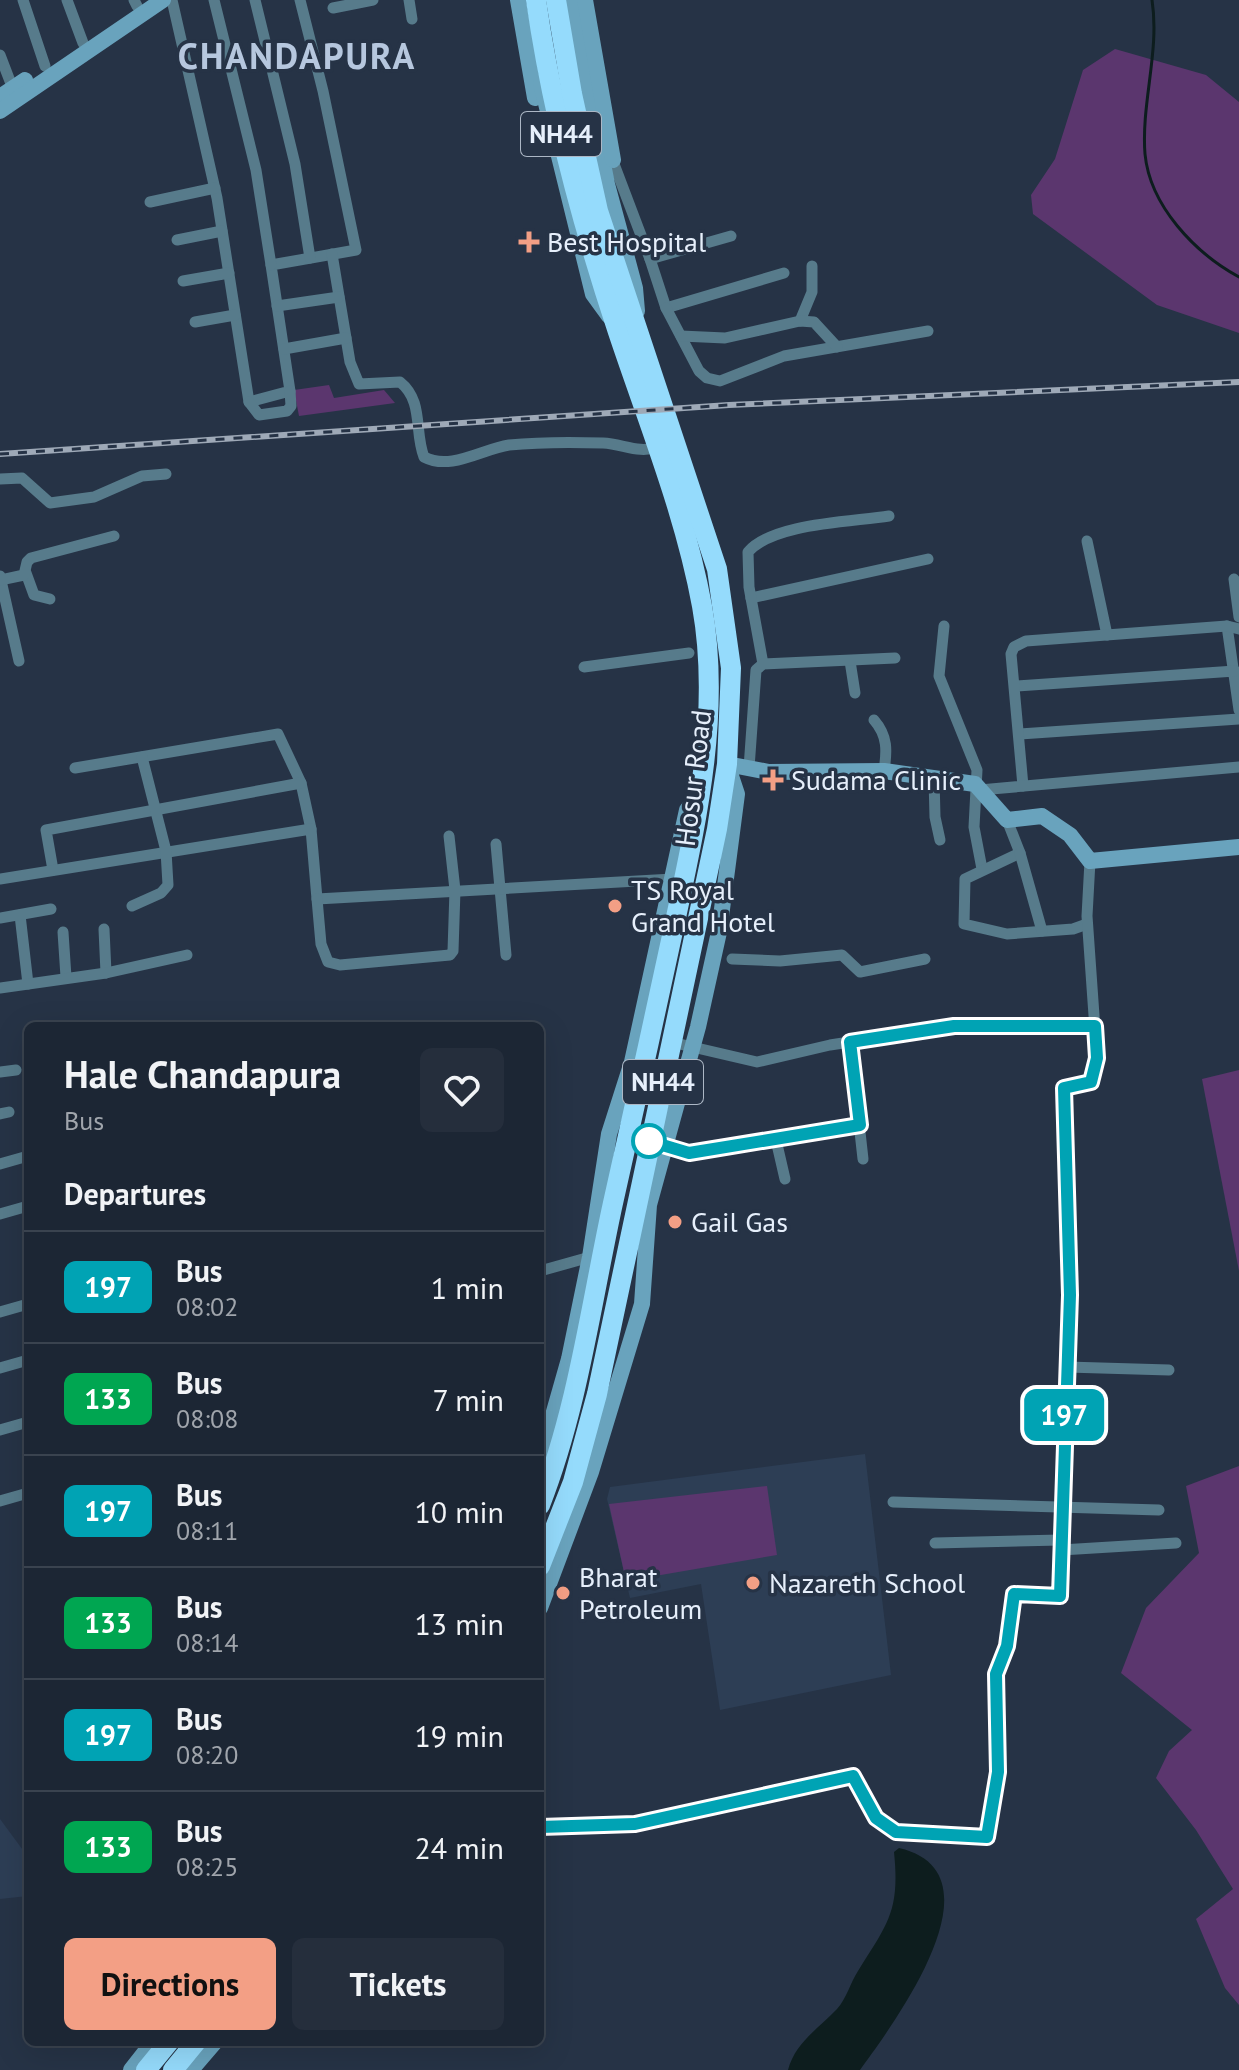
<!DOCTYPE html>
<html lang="en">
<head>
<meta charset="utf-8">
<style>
  body { margin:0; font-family:"PT Sans",sans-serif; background:#252e3c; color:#f1f3f6; height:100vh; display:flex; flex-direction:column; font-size:30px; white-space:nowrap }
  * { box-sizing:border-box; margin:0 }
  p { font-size:26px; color:#a0a5ac }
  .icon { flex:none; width:44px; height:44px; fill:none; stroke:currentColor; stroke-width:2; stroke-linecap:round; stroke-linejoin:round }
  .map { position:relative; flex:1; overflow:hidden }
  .panel { position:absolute; left:24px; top:1022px; width:520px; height:1024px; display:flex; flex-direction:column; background:#1c2634; border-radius:12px; box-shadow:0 8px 32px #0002,0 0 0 2px #3a434f }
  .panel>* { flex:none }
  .badge { padding:0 16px; border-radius:12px; font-size:28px; line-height:52px }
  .map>.badge { position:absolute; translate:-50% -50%; box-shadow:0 0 0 4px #fff }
  h2 { padding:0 40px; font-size:30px; line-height:72px }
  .round { display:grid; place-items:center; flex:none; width:84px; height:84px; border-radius:12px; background:#252e3c }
  .summary { display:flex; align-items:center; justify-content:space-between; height:136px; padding:0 40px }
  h1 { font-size:38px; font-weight:700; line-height:60px }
  .action { display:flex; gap:16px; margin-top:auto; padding:16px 40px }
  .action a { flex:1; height:92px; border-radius:12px; background:#f39f85; color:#111; font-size:32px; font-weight:700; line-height:92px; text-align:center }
  .action a+a { background:#252e3c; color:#f1f3f6 }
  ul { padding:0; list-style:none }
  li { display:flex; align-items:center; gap:24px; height:112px; padding:0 40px; border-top:2px solid #3a434f }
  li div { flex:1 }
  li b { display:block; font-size:30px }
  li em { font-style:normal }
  li .badge { min-width:88px; font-weight:700; text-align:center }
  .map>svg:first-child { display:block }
  .built { fill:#2d3e55 }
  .green { fill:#5b366e }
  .water { fill:#0d1d1e }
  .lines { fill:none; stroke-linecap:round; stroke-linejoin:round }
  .stream { stroke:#0d1d1e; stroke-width:3 }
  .street { stroke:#577b8b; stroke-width:11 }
  .secondary { stroke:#69a3bd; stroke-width:16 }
  .highway { stroke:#95dbfc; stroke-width:20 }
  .rail-casing { stroke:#9ea9b7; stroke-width:6 }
  .rail { stroke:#263346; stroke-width:3; stroke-dasharray:9; stroke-linecap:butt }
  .line-casing { stroke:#fff; stroke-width:18 }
  .line { stroke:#00a3b4; stroke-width:12 }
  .poi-dot { fill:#f39f85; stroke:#263346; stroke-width:3 }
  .stop-dot { fill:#fff; stroke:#00a3b4; stroke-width:4 }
  .labels { text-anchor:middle; stroke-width:7; stroke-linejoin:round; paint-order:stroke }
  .shield { fill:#263346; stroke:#acb7c5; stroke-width:2 }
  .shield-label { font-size:26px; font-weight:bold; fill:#e6effb }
  .poi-label { font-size:28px; fill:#e6effb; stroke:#263346; text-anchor:start }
  .street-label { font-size:28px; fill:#e6effb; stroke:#263346 }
  .district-label { font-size:36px; font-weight:bold; letter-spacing:2px; fill:#b6c7de; stroke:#263346 }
</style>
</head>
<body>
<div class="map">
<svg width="1239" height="2070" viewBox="0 0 1239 2070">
  <rect width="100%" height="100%" fill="#263346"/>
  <g class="built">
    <polygon points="865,1454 891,1675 720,1710 701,1584 630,1598 607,1499 610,1487"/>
    <polygon points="0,1819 28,1857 28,1896 0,1899"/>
  </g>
  <g class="green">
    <polygon points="1115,49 1206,75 1239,102 1239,333 1157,305 1033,214 1031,195 1055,159 1083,70"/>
    <polygon points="329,385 334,398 384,390 395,403 299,416 294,390"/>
    <polygon points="1239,1070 1239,1271 1202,1079"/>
    <polygon points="1239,1466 1239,2005 1225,1988 1196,1919 1233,1889 1196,1830 1156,1778 1169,1751 1192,1730 1121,1673 1146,1608 1199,1553 1186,1486"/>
    <polygon points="767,1486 777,1555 626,1581 609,1504"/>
  </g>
  <path class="water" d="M899,1848C1006,1873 894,2023 860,2070H788C795,2043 818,2029 837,2009C847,1998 850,1983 858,1971C888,1923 900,1911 894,1852Z"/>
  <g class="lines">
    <path class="stream" d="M1152,0C1160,51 1141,103 1145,154C1150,206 1195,253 1239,277"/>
    <g class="street">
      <polyline points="23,0 45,66"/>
      <polyline points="67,0 83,43"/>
      <polyline points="134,0 137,6"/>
      <polyline points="172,0 217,198 249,402 290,391 271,265 356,250 323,91 300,0"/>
      <polyline points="214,0 256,170 271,265"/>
      <polyline points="255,0 295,164 310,258"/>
      <polyline points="409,0 412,19"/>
      <polyline points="333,8 373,0"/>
      <polyline points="0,55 13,89"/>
      <polyline points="614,164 650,259 731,236"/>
      <polyline points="150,202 215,188"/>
      <polyline points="177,240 222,231"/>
      <path d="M332,254L350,362L359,384L400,382C424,401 414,432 424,457C451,471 482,449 509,445C539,442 573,442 603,443C623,444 639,454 658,447"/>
      <polyline points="650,259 666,308 784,273"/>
      <polyline points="183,281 229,273"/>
      <polyline points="277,306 339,297"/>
      <polyline points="666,308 699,371 707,378 720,381 784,356 928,331"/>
      <polyline points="800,321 812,292 812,266"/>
      <polyline points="195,322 235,315"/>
      <polyline points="681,336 725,338 800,321 814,322 837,347"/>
      <polyline points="284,349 346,338"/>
      <polyline points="249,402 259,415 287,411 291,406 290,391"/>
      <polyline points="0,479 22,478 50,503 94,497 142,476 166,474"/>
      <polyline points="1087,541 1107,635"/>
      <polyline points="26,573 34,595 50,599"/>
      <polyline points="0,576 19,661"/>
      <polyline points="1234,579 1239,617"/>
      <polyline points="0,580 24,575 27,562 31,558 114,536"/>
      <polyline points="751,598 928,559"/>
      <polyline points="944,626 939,676 977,770 974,827 982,869"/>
      <polyline points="1227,626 1239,710"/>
      <polyline points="850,661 855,693"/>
      <path d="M763,664L749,587L748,552C773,523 851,522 889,516"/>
      <polyline points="584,667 689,653"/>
      <polyline points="1017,686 1235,671"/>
      <path d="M874,720C888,736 887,751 884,771"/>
      <polyline points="1020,734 1239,719"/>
      <polyline points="75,768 278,734 301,783 311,829"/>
      <polyline points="749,768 756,670 763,664 895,658"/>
      <polyline points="934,778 935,817 940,840"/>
      <polyline points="1023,786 1011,654 1014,647 1026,641 1227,626 1239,629"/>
      <polyline points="980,790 1239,767"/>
      <polyline points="1007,820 1020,853 965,879 964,924 1007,934 1073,929 1087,924"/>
      <polyline points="496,844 506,955"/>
      <polyline points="1020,853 1042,931"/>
      <polyline points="53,870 46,830 301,783"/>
      <polyline points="0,879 311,829 317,899 673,879"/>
      <polyline points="317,899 321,944 328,962 340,965 450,955 453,951 455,890 449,836"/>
      <polyline points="132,906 161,893 168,885 166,851 142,757"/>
      <polyline points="20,915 28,984"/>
      <polyline points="0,918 51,909"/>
      <polyline points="104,929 106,973"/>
      <polyline points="63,932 66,977"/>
      <polyline points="732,959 780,961 842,955 860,972 925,959"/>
      <polyline points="0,988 106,973 187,955"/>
      <polyline points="671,1042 757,1062 830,1045 954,1026 1095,1026"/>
      <polyline points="850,1042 863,1159"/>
      <polyline points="0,1072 16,1070"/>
      <polyline points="0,1114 9,1112"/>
      <polyline points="776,1140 785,1179"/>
      <polyline points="662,1144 689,1153 860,1125"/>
      <polyline points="0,1164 28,1156"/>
      <polyline points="0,1214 28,1206"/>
      <polyline points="540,1271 590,1257"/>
      <polyline points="0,1312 28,1304"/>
      <polyline points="1067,1367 1169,1370"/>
      <polyline points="0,1368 28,1360"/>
      <polyline points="0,1430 28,1422"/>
      <polyline points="0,1501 28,1493"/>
      <polyline points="893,1502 1159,1510"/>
      <polyline points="935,1543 1061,1540"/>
      <polyline points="1061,1550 1176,1543"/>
      <polyline points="540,1827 635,1824 853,1776 876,1818 896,1832 987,1837 998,1772 996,1674 1007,1646 1014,1594 1060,1596 1070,1295 1064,1088 1091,1082 1097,1058 1087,916 1090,861"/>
    </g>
    <g class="secondary">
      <polyline points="518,0 535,98"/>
      <polyline points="571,0 607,184 635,288 637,311"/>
      <polyline points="585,0 613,160"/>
      <polyline points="541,83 593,294 609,316"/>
      <polyline points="0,97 25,80"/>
      <polyline points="0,111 163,0"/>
      <polyline points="540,1461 569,1359 590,1257 609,1134 632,1062 687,810 699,795"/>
      <polyline points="540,1608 591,1472 642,1304 649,1205 698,1027 719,932 737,794 727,764 769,772 884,771 975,784 1007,820 1042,816 1070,835 1090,861 1239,847"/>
      <polyline points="131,2070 153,2042"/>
      <polyline points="191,2070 215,2042"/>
    </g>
    <g class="highway">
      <path d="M536,0C552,112 582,224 618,332C648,422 685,513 702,606C721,712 697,819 675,922C655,1016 634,1109 613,1203C591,1304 578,1408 540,1505"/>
      <polyline points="540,1566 573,1482 597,1394 717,829 727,764 731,668 717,569 598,211 572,94 556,0"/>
      <polyline points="146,2070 169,2042"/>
      <polyline points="173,2070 196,2042"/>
    </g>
    <g class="rail-casing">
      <polyline id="rail" points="0,454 729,405 1239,382"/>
    </g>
    <use href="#rail" class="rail"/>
  </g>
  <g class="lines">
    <g class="line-casing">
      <polyline id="line" points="540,1827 635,1824 853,1776 876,1818 896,1832 987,1837 998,1772 996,1674 1007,1646 1014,1594 1060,1596 1070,1295 1064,1088 1091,1082 1097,1058 1095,1026 954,1026 850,1042 860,1125 689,1153 649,1141"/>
    </g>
    <use href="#line" class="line"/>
  </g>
  <g class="poi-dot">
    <path d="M525 230h8v8h8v8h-8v8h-8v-8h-8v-8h8z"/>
    <path d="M769 768h8v8h8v8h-8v8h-8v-8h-8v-8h8z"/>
    <circle cx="615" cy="906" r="8"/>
    <circle cx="675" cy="1222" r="8"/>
    <circle cx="753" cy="1583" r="8"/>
    <circle cx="563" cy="1593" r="8"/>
  </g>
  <circle class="stop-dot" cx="649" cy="1141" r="16"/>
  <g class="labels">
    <g class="shield">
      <rect x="521" y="112" width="80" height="44" rx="6"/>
      <rect x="623" y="1060" width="80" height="44" rx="6"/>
    </g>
    <g class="shield-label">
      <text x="561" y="143">NH44</text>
      <text x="663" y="1091">NH44</text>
    </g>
    <g class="poi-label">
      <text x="547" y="252">Best Hospital</text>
      <text x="791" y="790">Sudama Clinic</text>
      <text x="631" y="900">TS Royal<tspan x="631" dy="32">Grand Hotel</tspan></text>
      <text x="691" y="1232">Gail Gas</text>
      <text x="579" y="1587">Bharat<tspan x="579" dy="32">Petroleum</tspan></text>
      <text x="769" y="1593">Nazareth School</text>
    </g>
    <g class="street-label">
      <text transform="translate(693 778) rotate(-83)" y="10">Hosur Road</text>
    </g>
    <g class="district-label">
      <text x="297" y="69">CHANDAPURA</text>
    </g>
  </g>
</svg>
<b class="badge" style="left:1064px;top:1415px;background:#00a3b4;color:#fff">197</b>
<section class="panel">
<div class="summary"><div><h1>Hale Chandapura</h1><p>Bus</p></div><a class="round"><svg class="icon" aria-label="heart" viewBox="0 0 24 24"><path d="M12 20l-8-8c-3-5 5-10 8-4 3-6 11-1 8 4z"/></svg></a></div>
<h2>Departures</h2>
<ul>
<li><span class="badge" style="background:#00a3b4;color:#fff">197</span><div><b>Bus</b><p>08:02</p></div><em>1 min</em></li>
<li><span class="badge" style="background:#00a651;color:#fff">133</span><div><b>Bus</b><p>08:08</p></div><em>7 min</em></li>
<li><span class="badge" style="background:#00a3b4;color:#fff">197</span><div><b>Bus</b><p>08:11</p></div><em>10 min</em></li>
<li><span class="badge" style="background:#00a651;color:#fff">133</span><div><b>Bus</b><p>08:14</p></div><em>13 min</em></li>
<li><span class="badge" style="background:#00a3b4;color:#fff">197</span><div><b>Bus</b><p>08:20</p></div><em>19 min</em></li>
<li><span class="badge" style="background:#00a651;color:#fff">133</span><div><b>Bus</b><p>08:25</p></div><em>24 min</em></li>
</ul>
<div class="action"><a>Directions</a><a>Tickets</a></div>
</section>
</div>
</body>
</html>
